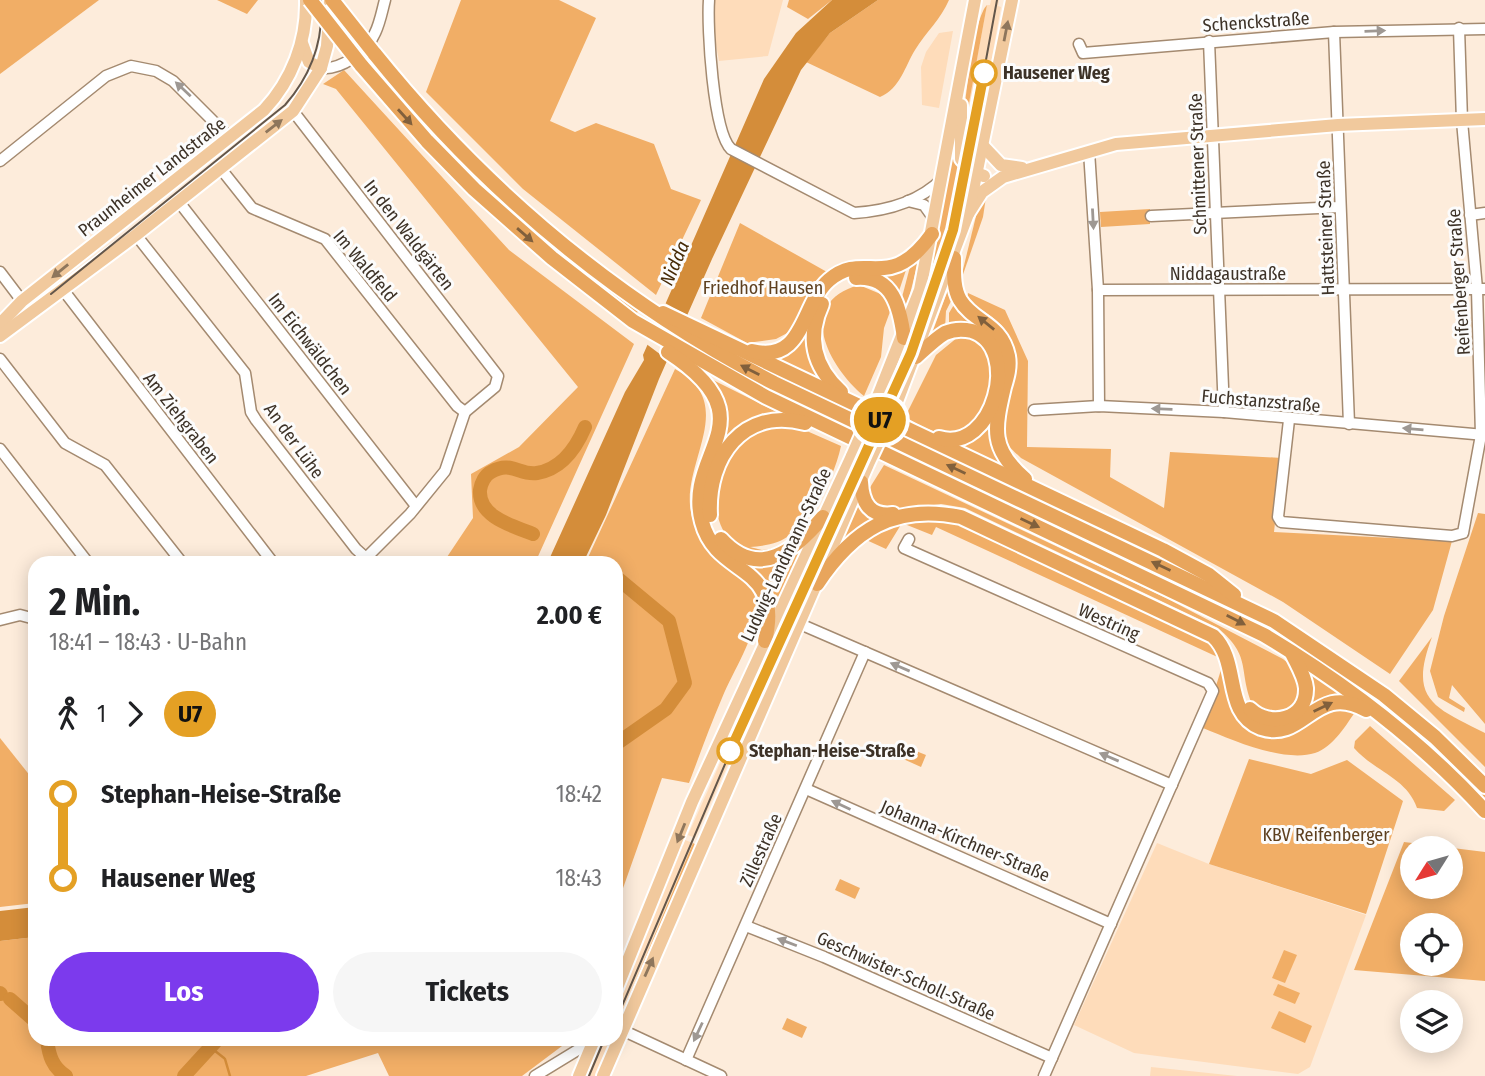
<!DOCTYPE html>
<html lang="de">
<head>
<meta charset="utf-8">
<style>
  body { margin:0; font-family:"Fira Sans Condensed",sans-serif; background:#f6f6f6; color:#202124; height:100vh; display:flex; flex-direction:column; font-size:26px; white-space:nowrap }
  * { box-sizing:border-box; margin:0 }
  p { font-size:23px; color:#757577 }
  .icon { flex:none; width:38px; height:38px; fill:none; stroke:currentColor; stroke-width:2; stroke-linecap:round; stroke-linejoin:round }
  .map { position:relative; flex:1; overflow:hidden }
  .drawer { position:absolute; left:28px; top:556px; width:595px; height:490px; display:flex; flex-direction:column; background:#fff; border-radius:21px; box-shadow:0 4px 18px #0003 }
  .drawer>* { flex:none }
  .badge { padding:0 14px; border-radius:23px; font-size:24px; line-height:46px }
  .needle { width:46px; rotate:233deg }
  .controls { position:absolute; left:1400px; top:836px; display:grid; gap:14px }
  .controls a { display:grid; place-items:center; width:63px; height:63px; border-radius:50%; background:#fff; box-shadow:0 4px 18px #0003; font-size:35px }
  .map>.badge { position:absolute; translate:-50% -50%; box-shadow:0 0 0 4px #fff }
  .legs { display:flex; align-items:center; gap:10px; height:77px; padding:0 21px; font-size:23px }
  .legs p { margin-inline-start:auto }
  .head { display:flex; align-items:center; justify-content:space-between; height:119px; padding:0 21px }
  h1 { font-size:38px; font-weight:700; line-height:52px }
  .primary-button { display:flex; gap:14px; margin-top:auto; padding:14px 21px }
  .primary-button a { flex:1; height:80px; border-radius:42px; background:#7c3aed; color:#fff; font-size:28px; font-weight:700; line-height:80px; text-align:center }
  .primary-button a+a { background:#f6f6f6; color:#202124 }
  ul { padding:0 21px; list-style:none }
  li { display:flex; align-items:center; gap:24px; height:84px; font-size:26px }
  li i { display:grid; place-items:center; width:10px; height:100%; margin:0 9px; background:currentColor }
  li i::after { content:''; width:18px; height:18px; margin:-9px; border:5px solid; border-radius:50%; background:#fff }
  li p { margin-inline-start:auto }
  li:first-child i { background:linear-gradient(#0000 50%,currentColor 0) }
  li:last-child i { background:linear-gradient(currentColor 50%,#0000 0) }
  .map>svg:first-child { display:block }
  .built { fill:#fedcba }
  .green { fill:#f1ae66; fill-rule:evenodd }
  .water { fill:#d48d3a }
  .pier { fill:#fdecdb }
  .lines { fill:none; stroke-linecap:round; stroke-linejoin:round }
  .stream { stroke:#d48d3a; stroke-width:2.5 }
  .river { stroke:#d48d3a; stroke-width:14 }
  .minor-casing { stroke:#a48a70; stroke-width:13 }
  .major-casing { stroke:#fff; stroke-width:16 }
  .highway-casing { stroke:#fff; stroke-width:18 }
  .minor { stroke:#fff; stroke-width:10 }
  .major { stroke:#f1c99d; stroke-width:12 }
  .highway { stroke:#e8a55c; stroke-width:14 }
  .tram { stroke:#63564a; stroke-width:2 }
  .major-bridge-casing { stroke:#fff; stroke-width:16; stroke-linecap:butt }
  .highway-bridge-casing { stroke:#fff; stroke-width:18; stroke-linecap:butt }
  .major-bridge { stroke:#f1c99d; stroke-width:12 }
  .highway-bridge { stroke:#e8a55c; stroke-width:14 }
  .oneway { fill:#8e765c }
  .oneway2 { fill:#9e9893 }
  .oneway3 { fill:#81603c }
  .line-1-casing { stroke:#fff; stroke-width:16 }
  .line-1 { stroke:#e4a024; stroke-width:10 }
  .stop-1-dot { fill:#fff; stroke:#e4a024; stroke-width:3.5 }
  .labels { text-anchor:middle; stroke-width:6; stroke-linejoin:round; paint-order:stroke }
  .street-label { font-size:18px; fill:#3d3227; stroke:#fcfcfc }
  .stop-label { font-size:18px; font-weight:bold; fill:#3d3227; stroke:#fcfcfc; text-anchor:start }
  .park-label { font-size:18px; fill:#5e401f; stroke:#fcfcfc }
  .water-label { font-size:19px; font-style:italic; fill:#472b07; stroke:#fcfcfc }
</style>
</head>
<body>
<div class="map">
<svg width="1485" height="1076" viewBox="0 0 1485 1076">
  <rect width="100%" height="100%" fill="#fdecdb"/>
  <g class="built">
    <polygon points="714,0 783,0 768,56 719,61 713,29"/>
    <polygon points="991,0 999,0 998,6 1001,7 980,124 977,124 974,141 966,140 969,123 965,122 987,5 990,5"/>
    <polygon points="953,31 939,108 922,105 921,67 926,52 939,33"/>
    <polygon points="961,163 969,171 951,248 890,405 882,401 934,274"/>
    <polygon points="856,458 864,462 695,838 688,835"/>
    <polygon points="685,840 693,843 621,1015 616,1013 616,1007"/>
    <polygon points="1157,843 1209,864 1366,915 1310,1067 1298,1074 1134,1053 1074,1025"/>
    <polygon points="602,1040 610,1040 595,1076 587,1076"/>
    <polygon points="1151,1067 1237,1076 1150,1076"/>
  </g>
  <g class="green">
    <polygon points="0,0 99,0 0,74"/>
    <polygon points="217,0 258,0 247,14"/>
    <polygon points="461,0 559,0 596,18 550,121 575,132 596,123 654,144 671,189 701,200 656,295 523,189 426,92"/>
    <polygon points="789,0 832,0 808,19 787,7"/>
    <path d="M878,0H949C941,19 926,32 915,50C905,66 900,89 880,97L806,62L830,33Z"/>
    <path d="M987,5L966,119L964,112C967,90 974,18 987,5Z"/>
    <path d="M369,58C449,152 537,239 638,311L637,313C548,248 464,175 393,90C386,82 369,66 369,58Z"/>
    <polygon points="344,70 509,250 634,344 535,563 443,563 473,518 471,474 519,447 578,387 336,89 323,84"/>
    <path d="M953,148C974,167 924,298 914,326L939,227Z"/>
    <polygon points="986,197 983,217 959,286 977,212"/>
    <polygon points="1150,209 1150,224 1101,227 1100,212"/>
    <polygon points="740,223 827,272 807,302 793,330 776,339 747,343 701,318"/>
    <polygon points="919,258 906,310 901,301 911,263"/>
    <path d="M907,267L898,294C853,228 775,328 828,384L768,357C809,351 805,309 829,285C851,263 881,278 907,267Z"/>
    <path d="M859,285L883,295L891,309L884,328L881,357L864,396C829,367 794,303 859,285Z"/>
    <polygon points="949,287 952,299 946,311 945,329 931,336"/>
    <path d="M968,293L1005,310L1028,361L1027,447L1111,449L1110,477L1164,508L1170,452L1282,458L1274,532L1452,541L1433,610L1390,674L1283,602L1021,458C1017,454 1009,448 1007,442C991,402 1039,362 999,323C990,314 978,308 967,301Z"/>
    <path d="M955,303L991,333L1003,352L1004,373L991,433L1005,468L956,445C1011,429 1022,310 949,328V313Z"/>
    <path d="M958,337C1010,336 994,425 962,433C940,438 923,427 905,417L936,355Z"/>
    <path d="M675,369C737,402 686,457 690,505C694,557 754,565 756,603C758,636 734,668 722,698C710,726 700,754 689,783L662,778L616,908V564H585Z"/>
    <path d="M699,373L781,414C683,424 681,592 782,558L767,591C751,563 715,557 706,525C688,463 756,439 699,373Z"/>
    <path d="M768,425L800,428L841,446C835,475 815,514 791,534C780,544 763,546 750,547L762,550L782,547C710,571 699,483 740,442C747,435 759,430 768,425Z"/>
    <polygon points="893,446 1049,521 891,449"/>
    <path d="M884,465L1166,598L1283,659L1294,668L1303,688L1295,708L1272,716L1252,704C1238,669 1252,657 1218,628L965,508L941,504L884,512L876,508L869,489Z"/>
    <polygon points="859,495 879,517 840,546 837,545"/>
    <polygon points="1478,513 1485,514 1485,724 1452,685 1449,698 1465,708 1464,712 1438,697 1430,671 1444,616"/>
    <path d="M941,516L966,521L1209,636C1215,642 1223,649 1225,657C1231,686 1224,728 1265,735C1274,737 1283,737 1291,733C1316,722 1327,698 1357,709C1347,724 1333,747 1315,753C1284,763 1232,740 1203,728L1224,660L936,527L932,535L902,523L886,549L862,538L895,521Z"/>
    <polygon points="806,542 775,613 770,595 790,555"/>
    <polygon points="818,563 758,701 755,700"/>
    <path d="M1432,637C1408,700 1434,707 1485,733V767L1399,681Z"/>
    <polygon points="1309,672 1342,694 1340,697 1309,709"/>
    <polygon points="1404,719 1485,795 1485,799 1402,721"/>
    <path d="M1370,726L1455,800L1444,811L1417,808C1407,778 1374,771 1354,748L1355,741Z"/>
    <polygon points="0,738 35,782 35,903 0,907"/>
    <polygon points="906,747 926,755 921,767 901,758"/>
    <polygon points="1249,759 1311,774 1347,760 1403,801 1366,914 1209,864"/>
    <path d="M1404,842L1485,852V981L1354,970ZM1412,849H1451V887H1412ZM1412,926H1451V964H1412Z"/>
    <polygon points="681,843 683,845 616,1007 616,998"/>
    <polygon points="693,843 696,845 625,1012 623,1011"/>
    <polygon points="840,879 860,888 855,899 835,890"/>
    <polygon points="35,937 35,1040 570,1040 522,1076 389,1076 378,1053 306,1076 0,1076 0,941"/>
    <polygon points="1284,950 1297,955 1285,983 1272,978"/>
    <polygon points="1278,984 1300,993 1295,1004 1273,995"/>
    <polygon points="1279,1011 1312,1026 1305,1043 1271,1028"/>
    <polygon points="787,1018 807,1027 802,1038 782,1029"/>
  </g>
  <g class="water">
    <polygon points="832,0 878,0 830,33 801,70 712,259 659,379 606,515 583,563 547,564 625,392 644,360 643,355 764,79 796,33"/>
    <polygon points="35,907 35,937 0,941 0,911"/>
  </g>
  <polygon class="pier" points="663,302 691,317 672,363 645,343"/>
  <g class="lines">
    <g class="stream">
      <polyline points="210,1047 224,1058"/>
      <polyline points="225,1059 230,1076"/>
    </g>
    <g class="river">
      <path d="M533,534C513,526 478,517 480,490C481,483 485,475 491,472C511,460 520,476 537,473C562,469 576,448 585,427"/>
      <polyline points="616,577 669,621 685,683 666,709 616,744"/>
      <polyline points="0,993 1,994"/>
      <polyline points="10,999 35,1021"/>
      <path d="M47,1040C49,1055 52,1067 66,1076"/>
      <polyline points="184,1076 217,1040"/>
    </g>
    <g class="minor-casing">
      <g id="minor">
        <path d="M709,0C707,27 713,132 731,149L854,213C885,211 919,202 942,179"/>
        <polyline points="1334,32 1349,424"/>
        <polyline points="1209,41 1224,412"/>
        <polyline points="1079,44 1083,53 1334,32 1485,29"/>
        <path d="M321,68C341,70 367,52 375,33C380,23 382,11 385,0"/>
        <polyline points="293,111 498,376 495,387 465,412 445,471 410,514 366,558 364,564"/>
        <polyline points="1089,151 1098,290 1099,406"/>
        <polyline points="0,161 106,76 131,66 156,71 173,81 230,138"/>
        <polyline points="221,169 252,208 325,239 457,406 465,412"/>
        <polyline points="908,201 924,205 934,219"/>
        <polyline points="179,202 416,506"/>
        <polyline points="1470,215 1485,213"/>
        <polyline points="1151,216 1340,207"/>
        <polyline points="136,235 245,373 251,412 256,420 356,549 366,558"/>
        <polyline points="0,272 22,301"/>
        <polyline points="1098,290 1485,289"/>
        <polyline points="64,291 274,564"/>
        <polyline points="0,359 65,443 105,465 183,564"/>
        <polyline points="1034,410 1099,406 1224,412 1485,435"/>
        <polyline points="1289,420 1278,517 1281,522 1452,536 1463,533 1481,435 1477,289 1462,121 1459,28"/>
        <polyline points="0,449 89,564"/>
        <polyline points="909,539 904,548 1208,683 1213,691 1044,1076"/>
        <polyline points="0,620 20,615 35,619"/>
        <polyline points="800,624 1172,785"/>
        <polyline points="806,789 1111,924"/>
        <polyline points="746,926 824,957 1052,1058"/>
        <polyline points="622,1030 721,1076"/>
        <polyline points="686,1060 865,652"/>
        <polyline points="535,1076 594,1040"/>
      </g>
    </g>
    <g class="major-casing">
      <g id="major">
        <polyline points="302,43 309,62 321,68"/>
        <polyline points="961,105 961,159 973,172 984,176"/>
        <polyline points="983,146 1001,165 1022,168"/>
        <polyline points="968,214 982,192 1003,177 1116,144 1338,125 1485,119"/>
        <path d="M0,324L22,301L264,110C292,80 307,41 306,0"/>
        <polyline points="0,336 136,235 293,111 321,68 327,46 330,0"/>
        <polyline points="877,399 920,290 975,0"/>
        <polyline points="895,407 968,214 1012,0"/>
        <polyline points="616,990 692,802 852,456"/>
        <polyline points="579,1076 594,1040"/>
        <polyline points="603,1076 868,464"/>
      </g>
    </g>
    <g class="highway-casing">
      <g id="highway">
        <path d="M374,53C485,191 617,302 774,383L1274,621L1384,695L1435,737L1485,786"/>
        <path d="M361,65L427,141L474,189L552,258L633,321L766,397L1264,635C1346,684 1420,740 1485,811"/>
        <path d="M954,258C954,272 953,288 960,300C974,323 1001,323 1008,356C1010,367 1007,377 1004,387C994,429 990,449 1025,479"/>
        <path d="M856,278C893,275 900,308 904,338"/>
        <path d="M822,304C806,338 814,367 841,392"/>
        <polyline points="663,313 1163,550 1209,575 1234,595"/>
        <path d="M752,351C805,364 801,304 829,280C866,249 888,295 932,234"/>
        <path d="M668,352C773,421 683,451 702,522C717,579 784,561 765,641"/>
        <path d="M916,357C925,349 935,339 945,333C954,329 963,329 972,331C1022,347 994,454 939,438"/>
        <path d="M861,482C862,503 870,517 893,514"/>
        <path d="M710,515C707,457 743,407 805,423"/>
        <path d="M721,539C759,581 795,550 823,517"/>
        <path d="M817,584C853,530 894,503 961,517L1213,636C1241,662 1222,713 1261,728C1304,743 1315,681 1366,710"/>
        <path d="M1250,709C1270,728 1307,720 1306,688C1305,676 1297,664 1292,653"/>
      </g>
    </g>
    <use href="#minor" class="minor"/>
    <use href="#major" class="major"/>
    <use href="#highway" class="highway"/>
    <g class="tram">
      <path d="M51,294L285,105C312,74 324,40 321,0"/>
      <polyline points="616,1020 740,729 911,353 944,261 958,212 997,0"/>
      <polyline points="589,1076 604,1040"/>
    </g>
    <g class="major-bridge-casing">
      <g id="major-bridge">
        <polyline points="852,456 877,399"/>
        <polyline points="868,464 895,407"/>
      </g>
    </g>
    <g class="highway-bridge-casing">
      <g id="highway-bridge">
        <polyline points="310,0 361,65"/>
        <polyline points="332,0 374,53"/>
      </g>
    </g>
    <use href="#major-bridge" class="major-bridge"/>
    <use href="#highway-bridge" class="highway-bridge"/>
  </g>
  <defs><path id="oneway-solid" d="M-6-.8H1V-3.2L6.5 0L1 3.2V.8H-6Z" transform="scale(1.75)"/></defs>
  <g class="oneway">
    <use href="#oneway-solid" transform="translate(1006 31) rotate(-79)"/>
    <use href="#oneway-solid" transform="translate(274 126) rotate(-38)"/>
    <use href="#oneway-solid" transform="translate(60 271) rotate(141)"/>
    <use href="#oneway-solid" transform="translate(681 833) rotate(112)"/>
    <use href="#oneway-solid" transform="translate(649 967) rotate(-66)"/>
  </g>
  <g class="oneway2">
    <use href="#oneway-solid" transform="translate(1375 31) rotate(-2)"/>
    <use href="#oneway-solid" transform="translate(183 89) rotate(-137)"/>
    <use href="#oneway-solid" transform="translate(1093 219) rotate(87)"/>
    <use href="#oneway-solid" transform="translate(1162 409) rotate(-178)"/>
    <use href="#oneway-solid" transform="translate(1413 429) rotate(-175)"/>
    <use href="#oneway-solid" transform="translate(900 667) rotate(-157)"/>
    <use href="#oneway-solid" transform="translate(1109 757) rotate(-157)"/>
    <use href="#oneway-solid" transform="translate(841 805) rotate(-155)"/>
    <use href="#oneway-solid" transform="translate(787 942) rotate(-159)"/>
    <use href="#oneway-solid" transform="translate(698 1032) rotate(115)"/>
  </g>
  <g class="oneway3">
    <use href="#oneway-solid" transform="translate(405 117) rotate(48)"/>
    <use href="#oneway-solid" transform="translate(525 235) rotate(41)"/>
    <use href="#oneway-solid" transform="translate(986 323) rotate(-141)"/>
    <use href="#oneway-solid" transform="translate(750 370) rotate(-153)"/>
    <use href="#oneway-solid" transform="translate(956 469) rotate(-155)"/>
    <use href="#oneway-solid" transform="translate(1030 523) rotate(25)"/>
    <use href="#oneway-solid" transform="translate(1161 566) rotate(-155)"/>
    <use href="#oneway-solid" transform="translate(1236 620) rotate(27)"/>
    <use href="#oneway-solid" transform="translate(1323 707) rotate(-26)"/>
  </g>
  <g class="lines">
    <g class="line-1-casing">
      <polyline id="line-1" points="730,751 911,353 953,230 984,73"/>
    </g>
    <use href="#line-1" class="line-1"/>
  </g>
  <g class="stop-1-dot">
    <circle cx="984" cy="73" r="12"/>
    <circle cx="730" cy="751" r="12"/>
  </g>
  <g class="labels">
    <g class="street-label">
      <text transform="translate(1256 22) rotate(-4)" y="6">Schenckstraße</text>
      <text transform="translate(1198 164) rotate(-92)" y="6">Schmittener Straße</text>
      <text transform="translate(152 177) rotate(-38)" y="6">Praunheimer Landstraße</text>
      <text transform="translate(1326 228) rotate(-92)" y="6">Hattsteiner Straße</text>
      <text transform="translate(409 235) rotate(52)" y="6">In den Waldgärten</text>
      <text transform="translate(365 266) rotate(50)" y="6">Im Waldfeld</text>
      <text x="1228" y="280">Niddagaustraße</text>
      <text transform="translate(1459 282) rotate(-94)" y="6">Reifenberger Straße</text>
      <text transform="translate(310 344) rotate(52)" y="6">Im Eichwäldchen</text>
      <text transform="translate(1261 401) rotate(5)" y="6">Fuchstanzstraße</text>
      <text transform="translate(181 418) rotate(52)" y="6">Am Ziehgraben</text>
      <text transform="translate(294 441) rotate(54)" y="6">An der Lühe</text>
      <text transform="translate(786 555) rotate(-65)" y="6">Ludwig-Landmann-Straße</text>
      <text transform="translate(1109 622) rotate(24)" y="6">Westring</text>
      <text transform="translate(965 841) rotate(23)" y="6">Johanna-Kirchner-Straße</text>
      <text transform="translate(761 850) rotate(-66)" y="6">Zillestraße</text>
      <text transform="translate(906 976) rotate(24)" y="6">Geschwister-Scholl-Straße</text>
    </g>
    <g class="stop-label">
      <text x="1003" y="79">Hausener Weg</text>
      <text x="749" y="757">Stephan-Heise-Straße</text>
    </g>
    <g class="park-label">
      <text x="763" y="294">Friedhof Hausen</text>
      <text x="1326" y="841">KBV Reifenberger</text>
    </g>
    <g class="water-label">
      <text transform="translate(674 263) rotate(-67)" y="7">Nidda</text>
    </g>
  </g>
</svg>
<div class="controls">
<a><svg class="needle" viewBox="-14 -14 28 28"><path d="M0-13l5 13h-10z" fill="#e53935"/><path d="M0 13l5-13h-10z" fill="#757577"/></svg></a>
<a><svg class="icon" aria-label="locate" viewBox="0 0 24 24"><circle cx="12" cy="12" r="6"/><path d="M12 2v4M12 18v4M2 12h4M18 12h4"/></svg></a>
<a><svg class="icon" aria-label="layers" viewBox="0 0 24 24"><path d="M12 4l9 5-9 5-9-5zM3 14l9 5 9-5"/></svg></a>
</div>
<b class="badge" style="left:880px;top:420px;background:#e4a024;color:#111">U7</b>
<section class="drawer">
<div class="head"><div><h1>2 Min.</h1><p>18:41 – 18:43 · U-Bahn</p></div><b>2.00 €</b></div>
<div class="legs"><svg class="icon" aria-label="walk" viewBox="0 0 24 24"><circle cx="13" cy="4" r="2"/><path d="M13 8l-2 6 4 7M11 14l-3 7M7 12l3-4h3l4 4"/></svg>1<svg class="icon" aria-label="forward" viewBox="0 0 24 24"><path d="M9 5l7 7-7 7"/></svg><b class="badge" style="background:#e4a024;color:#111">U7</b></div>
<ul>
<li><i style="color:#e4a024"></i><b>Stephan-Heise-Straße</b><p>18:42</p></li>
<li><i style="color:#e4a024"></i><b>Hausener Weg</b><p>18:43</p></li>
</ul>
<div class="primary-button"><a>Los</a><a>Tickets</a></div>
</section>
</div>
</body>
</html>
